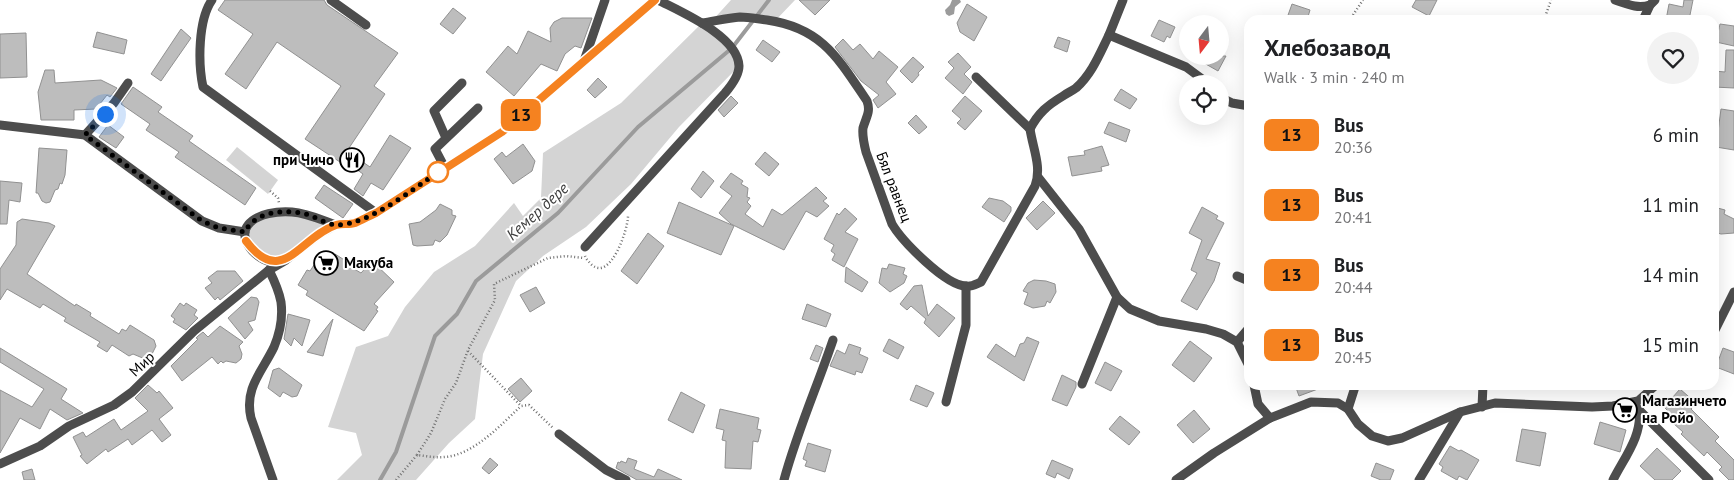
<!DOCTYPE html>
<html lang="en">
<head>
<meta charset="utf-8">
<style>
  body { margin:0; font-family:"PT Sans",sans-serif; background:#f2f2f2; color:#202124; height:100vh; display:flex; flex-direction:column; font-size:19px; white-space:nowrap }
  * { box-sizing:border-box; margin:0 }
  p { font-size:16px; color:#757577 }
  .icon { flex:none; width:28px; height:28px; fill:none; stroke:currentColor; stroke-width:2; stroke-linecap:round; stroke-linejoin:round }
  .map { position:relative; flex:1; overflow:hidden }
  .sheet { position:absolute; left:1244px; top:15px; width:475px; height:375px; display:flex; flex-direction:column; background:#fff; border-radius:15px; box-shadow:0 5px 20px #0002 }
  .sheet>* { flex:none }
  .badge { padding:0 10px; border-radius:8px; font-size:18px; line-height:32px }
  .needle { width:32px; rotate:196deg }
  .fabs { position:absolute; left:1179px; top:15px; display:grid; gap:10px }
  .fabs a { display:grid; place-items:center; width:50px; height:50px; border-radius:50%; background:#fff; box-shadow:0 5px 20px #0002; font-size:25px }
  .you { position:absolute; width:25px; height:25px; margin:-12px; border:4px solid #fff; border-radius:50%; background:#1a73e8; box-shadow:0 0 0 8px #1a73e833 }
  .map>.badge { position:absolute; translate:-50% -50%; box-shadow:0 0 0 2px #fff }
  .round { display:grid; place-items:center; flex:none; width:52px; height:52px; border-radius:26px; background:#f2f2f2 }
  .summary { display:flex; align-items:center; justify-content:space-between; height:85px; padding:0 20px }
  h1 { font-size:24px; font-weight:600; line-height:38px }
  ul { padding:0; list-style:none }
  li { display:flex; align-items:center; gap:15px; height:70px; padding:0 20px }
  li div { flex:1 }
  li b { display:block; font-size:19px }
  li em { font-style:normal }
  li .badge { min-width:55px; font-weight:700; text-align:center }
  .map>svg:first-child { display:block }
  .green { fill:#d4d4d4 }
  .water { fill:#9b9b9b }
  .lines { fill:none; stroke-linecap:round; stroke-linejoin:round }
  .stream { stroke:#9b9b9b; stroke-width:4 }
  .building { fill:#bdbdbd; stroke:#919191 }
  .path { stroke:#6f6f6f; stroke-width:2.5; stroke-dasharray:1 2.5; stroke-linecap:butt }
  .minor { stroke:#4d4d4d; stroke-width:9 }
  .line-casing { stroke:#fff; stroke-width:11 }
  .line { stroke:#f58220; stroke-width:8 }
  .walk { stroke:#000; stroke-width:5; stroke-dasharray:0 9 }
  .stop-dot { fill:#fff; stroke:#f58220; stroke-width:2.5 }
  .labels { text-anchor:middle; stroke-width:4; stroke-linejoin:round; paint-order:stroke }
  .poi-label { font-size:15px; font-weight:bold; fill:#000; stroke:#fff; text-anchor:start }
  .street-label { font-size:15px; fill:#000; stroke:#fff }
  .water-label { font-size:16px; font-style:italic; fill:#3c3c3c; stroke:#fff }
</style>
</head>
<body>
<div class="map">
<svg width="1734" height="480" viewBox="0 0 1734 480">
  <rect width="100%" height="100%" fill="#fff"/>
  <g class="green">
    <polygon points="731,0 795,0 774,22 742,17 711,22"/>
    <polygon points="702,23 726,42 739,66 679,127 631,184 586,227 543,256 516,281 483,354 475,419 449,443 416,480 337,480 362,455 356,433 328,427 356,347 388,336 405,307 434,272 475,246 514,203 523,216 541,198 543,153 621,103"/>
    <polygon points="237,147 278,180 268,194 226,160"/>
    <polygon points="281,212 336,225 286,260 271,262 246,241 248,225"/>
  </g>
  <polygon class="water" points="952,0 960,0 961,2 955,7 954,14 949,16 946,14 945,10 950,5"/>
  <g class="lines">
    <polyline class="stream" points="380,480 396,452 435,336 457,314 476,281 558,213 638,127 732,48 769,0"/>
  </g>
  <g class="building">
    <polygon points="225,0 324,0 327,5 398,53 374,86 385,94 347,151 370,167 390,135 411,148 383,190 371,183 363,196 354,189 363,174 342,159 340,162 305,139 341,86 277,42 246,89 225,74 253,34 218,10"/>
    <polygon points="799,0 830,0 815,15"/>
    <polygon points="1416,0 1437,0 1429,16 1412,7"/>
    <polygon points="1684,0 1693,0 1689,20 1666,20 1669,4 1683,7"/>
    <polygon points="967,4 987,17 974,41 960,32 957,23"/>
    <polygon points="1292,4 1310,10 1307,20 1293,20 1287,18"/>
    <polygon points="453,8 466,18 453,34 440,24"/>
    <polygon points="562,18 592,18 581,48 575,46 565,54 557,71 541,64 514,96 486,72 508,46 517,54 528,31 551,42 550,28 554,22"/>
    <polygon points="1159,20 1175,27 1170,38 1167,36 1164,42 1151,36"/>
    <polygon points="1720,24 1734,26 1734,46 1716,42"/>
    <polygon points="181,29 191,38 161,81 151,74"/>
    <polygon points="97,32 127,40 124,54 93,47"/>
    <polygon points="26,33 27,77 0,78 0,34"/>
    <polygon points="1058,37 1070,41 1067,52 1054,47"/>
    <polygon points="843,39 853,50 860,44 873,59 879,51 898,67 886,82 896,94 878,108 873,100 879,95 861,81 835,47"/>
    <polygon points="763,40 780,52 772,62 756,50"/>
    <polygon points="1726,50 1734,50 1734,88 1714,87 1714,71 1725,72"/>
    <polygon points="958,53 971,67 964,74 972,82 963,94 945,78 954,68 948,62"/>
    <polygon points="1207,56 1226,56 1218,71 1204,63"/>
    <polygon points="913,57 924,67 918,73 919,75 912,83 900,71"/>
    <polygon points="45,70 54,70 55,83 101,80 117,88 110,97 107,95 96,109 74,110 74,120 41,120 38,92"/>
    <polygon points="598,78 607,87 595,98 587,90"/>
    <polygon points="133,87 162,107 158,112 193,136 189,141 256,188 245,205 175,157 179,152 146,130 150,124 121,104"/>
    <polygon points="1121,89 1137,99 1130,109 1114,100"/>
    <polygon points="731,96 738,103 724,117 718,110"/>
    <polygon points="965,96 982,111 965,130 957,123 961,119 952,111"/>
    <polygon points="1721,109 1734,111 1734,150 1716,147"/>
    <polygon points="916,115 927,127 919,134 908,123"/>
    <polygon points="1109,122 1130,130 1126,142 1104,133"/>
    <polygon points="108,125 124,137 116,148 99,137"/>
    <polygon points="523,144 535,161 532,171 513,184 494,159 502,152 506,157"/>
    <polygon points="1102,146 1109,165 1101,167 1102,171 1072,176 1068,157 1085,155 1084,151"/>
    <polygon points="39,148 67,150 65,175 62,184 60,183 58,189 55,190 50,202 46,203 42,201 38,193 36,193"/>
    <polygon points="765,152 779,164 769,176 755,164"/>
    <polygon points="703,171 714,181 701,198 691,189"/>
    <polygon points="731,173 743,181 741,184 748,188 747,197 750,198 747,202 751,206 745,214 763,227 772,209 782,215 816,187 827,198 823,201 829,206 817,217 806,211 784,250 731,224 719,213 732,196 720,187"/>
    <polygon points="0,181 22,183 20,202 9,200 7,224 0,224"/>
    <polygon points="324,185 353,204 343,218 315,198"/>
    <polygon points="989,198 1003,201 1011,207 1011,211 1004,222 982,207"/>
    <polygon points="1043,201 1055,213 1037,230 1026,218"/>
    <polygon points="679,202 734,226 721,255 667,233"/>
    <polygon points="440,204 452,210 452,215 456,216 447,235 440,242 435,240 433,245 417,246 413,245 409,224 420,222 436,210"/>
    <polygon points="1202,207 1218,216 1216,219 1224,223 1206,259 1220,263 1214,281 1197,310 1181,301 1197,273 1191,270 1202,240 1189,233"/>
    <polygon points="1714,207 1725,210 1724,214 1734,219 1734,233 1721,234 1714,232"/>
    <polygon points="845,208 857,219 845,232 858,239 844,267 832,260 835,254 831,251 834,245 824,239 837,213 839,215"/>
    <polygon points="22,219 49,223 55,226 27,274 75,306 76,304 91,313 90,316 119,334 122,329 126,331 130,325 154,340 156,346 150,358 146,356 145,359 133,354 129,356 112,345 107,352 97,346 100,342 64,321 66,318 43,304 40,308 7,289 0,300 0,269 16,245 17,222"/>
    <polygon points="648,233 664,246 637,284 621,271"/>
    <polygon points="330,253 333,256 335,254 346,261 344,263 361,273 372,261 394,282 374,304 378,307 376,310 378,311 364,331 306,295 308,291 298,285 307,270 310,271 318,259 324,262"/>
    <polygon points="889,264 905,268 903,274 907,276 904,283 890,292 879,283 882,268 887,269"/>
    <polygon points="846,267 868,282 862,292 845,282"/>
    <polygon points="217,271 235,271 243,281 220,300 218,297 215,300 205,288 212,283 208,278"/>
    <polygon points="1034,280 1046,281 1055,284 1056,292 1050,303 1047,301 1045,306 1033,308 1024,304 1028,293 1023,291 1028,283"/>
    <polygon points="922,285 928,316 937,304 955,318 939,337 924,323 926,319 911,306 907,310 900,304 914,286"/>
    <polygon points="536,287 545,303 530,312 520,295"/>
    <polygon points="251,297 257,298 259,302 255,320 248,322 253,330 245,339 228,318"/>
    <polygon points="180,303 184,306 186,303 197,310 194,315 198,318 186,330 173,322 175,319 171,316"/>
    <polygon points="807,304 831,314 826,327 802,319"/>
    <polygon points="288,314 310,320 302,346 294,338 291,346 284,339"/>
    <polygon points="333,319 323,356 307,352"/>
    <polygon points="220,326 243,342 239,346 242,354 241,359 236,363 226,361 223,363 221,361 218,364 212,357 182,381 171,366 198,339 196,338 198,336 203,332 208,337"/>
    <polygon points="1027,337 1039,342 1024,381 987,357 996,344 1015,357 1020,344 1024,343"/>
    <polygon points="889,339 904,347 898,359 883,351"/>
    <polygon points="1190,341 1212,358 1194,382 1172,365"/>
    <polygon points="849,344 861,348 859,354 868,358 862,373 856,371 855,375 830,366 837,350 845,354"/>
    <polygon points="816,345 823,348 818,362 810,359"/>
    <polygon points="0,348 67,389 61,399 83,413 67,420 50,409 40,429 20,418 0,453 0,390 32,407 44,389 0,362"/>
    <polygon points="1723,348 1734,352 1734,374 1716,367"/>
    <polygon points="1105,362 1122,371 1111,391 1095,383"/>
    <polygon points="279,368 302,385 297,396 292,397 283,392 280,397 268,388 273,370"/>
    <polygon points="1062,375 1076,382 1076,387 1067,406 1052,400"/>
    <polygon points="521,378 532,391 520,402 508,389"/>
    <polygon points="148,385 157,393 159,391 173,408 159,419 171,435 162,442 152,430 132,445 128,439 108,452 106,449 87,464 80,456 82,455 73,437 83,432 86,437 114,419 121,430 148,411 135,398"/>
    <polygon points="916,385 934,393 927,407 910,400"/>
    <polygon points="1295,385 1326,385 1326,386 1299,396"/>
    <polygon points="1680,389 1696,403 1691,409 1719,437 1715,441 1734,460 1734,480 1729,480 1719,470 1722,467 1707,452 1704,456 1681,434 1683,432 1664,415 1668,411 1664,407"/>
    <polygon points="681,392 705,405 693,433 668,420"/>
    <polygon points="720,409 759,418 757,429 761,430 758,442 753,441 751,469 725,468 726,441 722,440 724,430 716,428"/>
    <polygon points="1194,410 1210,429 1193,443 1177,425"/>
    <polygon points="1120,416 1140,432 1129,445 1109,429"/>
    <polygon points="1600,422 1626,430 1620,452 1594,444"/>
    <polygon points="1522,429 1546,433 1540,466 1516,461"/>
    <polygon points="808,443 831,450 825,472 805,466 807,461 803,459"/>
    <polygon points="1450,446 1459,451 1461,450 1479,460 1467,480 1459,476 1457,480 1441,471 1443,467 1439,464"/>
    <polygon points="1657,448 1681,471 1672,480 1655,480 1640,466"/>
    <polygon points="490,458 498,465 489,474 482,468"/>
    <polygon points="628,458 637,461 634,469 654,477 658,469 682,480 637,480 616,468 618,462 620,463 621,461 626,463"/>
    <polygon points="1052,460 1073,469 1069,479 1057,473 1055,478 1046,474"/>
    <polygon points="1376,463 1394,470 1390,480 1381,480 1371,476"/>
    <polygon points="32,469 35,480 24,480 22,472"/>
  </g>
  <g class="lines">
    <g class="path">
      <polyline points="1353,15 1363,0"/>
      <polyline points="1544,20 1551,0"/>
      <polyline points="270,191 278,198 279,203"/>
      <path d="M585,256C586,259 589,262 592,265C611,281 628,229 628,216"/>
      <polyline points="468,351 521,406 529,405 553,428"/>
      <polyline points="417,455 431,433 445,399 456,383 468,350 495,300 494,284 548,258 566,256 584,258"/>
      <path d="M396,480L417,455C426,456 436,458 445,457C473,455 501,425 521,406"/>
    </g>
    <g class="minor">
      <path d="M212,0C198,20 198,63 203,87L376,213"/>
      <polyline points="331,0 366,25"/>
      <polyline points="1123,0 1109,35 1186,67 1209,84"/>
      <path d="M1615,0C1627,4 1637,9 1650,5"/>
      <polyline points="1643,20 1650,5 1655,0"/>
      <path d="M702,23C715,21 728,18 740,17C749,17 758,19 767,20C822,28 838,58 867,101C871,112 866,117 863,128C862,136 864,144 866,152L892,224C902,241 946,286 966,286C971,287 976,284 981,282L1035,186C1042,167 1033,149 1030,129"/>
      <polyline points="584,61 605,0"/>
      <polyline points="976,77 1030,129"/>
      <polyline points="1220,97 1232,103 1249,106"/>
      <polyline points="0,125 85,135 202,221 219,228 245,232"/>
      <path d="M1030,129C1038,113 1048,105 1063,96C1067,93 1072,91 1076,88C1092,74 1100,53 1109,35"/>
      <polyline points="85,135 114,103 128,83"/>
      <polyline points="446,138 434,111 462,83"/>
      <polyline points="445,168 435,149 478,108"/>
      <polyline points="1038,177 1079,229 1117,297 1130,309 1159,321 1206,329 1223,334 1237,342 1249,366"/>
      <path d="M585,247L725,93C731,86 739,76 739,66C738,36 681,12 658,0"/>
      <path d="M282,260C279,261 274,262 271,262C257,260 237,239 248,225C257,213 279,211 292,212C307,213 322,220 336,225"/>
      <path d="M269,270C274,280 279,291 281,302C283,318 280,333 274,347C262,372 244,388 251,418L273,480"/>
      <polyline points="1237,276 1249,281"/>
      <polyline points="1714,332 1734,292"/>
      <polyline points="1237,342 1249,328"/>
      <polyline points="1082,384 1117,297"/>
      <polyline points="1254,385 1258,404 1270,418 1311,402 1338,403 1348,409 1358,424 1372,436 1388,441 1402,438 1460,412 1495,403 1592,407 1613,406 1638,401 1656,385"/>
      <polyline points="946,402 966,325 966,286"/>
      <polyline points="1482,407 1483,385"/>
      <polyline points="1348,409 1355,387 1358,385"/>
      <polyline points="1640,411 1709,480"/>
      <polyline points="559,434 606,470 626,480"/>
      <polyline points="0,464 40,446 69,426 114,405 132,392 194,331 269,270 286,260 321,233 336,225 354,223 376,213 502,132 655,0"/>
      <path d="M784,480C797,432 817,387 833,340"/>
      <polyline points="1176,480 1214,453 1270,418"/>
      <polyline points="1419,480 1460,412"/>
      <path d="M1613,480C1624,458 1643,435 1639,409"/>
    </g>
  </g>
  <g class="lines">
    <g class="line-casing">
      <path id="line" d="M246,241C282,289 300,237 336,225C342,223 349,225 355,223C362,220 369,216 376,213L502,132L655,0"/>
    </g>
    <use href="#line" class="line"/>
    <path class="walk" d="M105,114L85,135L202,221L219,228L245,232C254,211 286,209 306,214C316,217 327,225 338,225C369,224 412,190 438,172"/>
  </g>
  <defs>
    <g id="restaurant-ring" transform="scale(1.25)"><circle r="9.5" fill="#fff" stroke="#000" stroke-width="1.5"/><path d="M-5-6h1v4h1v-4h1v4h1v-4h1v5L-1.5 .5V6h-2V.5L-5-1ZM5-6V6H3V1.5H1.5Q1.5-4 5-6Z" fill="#000"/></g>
    <g id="supermarket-ring" transform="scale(1.25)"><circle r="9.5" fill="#fff" stroke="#000" stroke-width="1.5"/><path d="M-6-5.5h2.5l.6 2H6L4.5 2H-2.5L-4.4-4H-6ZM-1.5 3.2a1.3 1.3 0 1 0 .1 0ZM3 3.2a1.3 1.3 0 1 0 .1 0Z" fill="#000"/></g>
  </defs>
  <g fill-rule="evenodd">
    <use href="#restaurant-ring" x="352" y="160"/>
    <use href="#supermarket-ring" x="326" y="263"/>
    <use href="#supermarket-ring" x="1625" y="410"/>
  </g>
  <circle class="stop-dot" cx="438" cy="172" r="10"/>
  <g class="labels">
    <g class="poi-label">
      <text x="334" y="165" text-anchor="end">при Чичо</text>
      <text x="344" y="268">Макуба</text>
      <text x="1642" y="406">Магазинчето<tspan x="1642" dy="17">на Ройо</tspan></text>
    </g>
    <g class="street-label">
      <text transform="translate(894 187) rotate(69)" y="5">Бял равнец</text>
      <text transform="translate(142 364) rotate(-44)" y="5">Мир</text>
    </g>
    <g class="water-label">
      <text transform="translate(537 211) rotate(-42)" y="6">Кемер дере</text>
    </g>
  </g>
</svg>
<div class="fabs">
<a><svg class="needle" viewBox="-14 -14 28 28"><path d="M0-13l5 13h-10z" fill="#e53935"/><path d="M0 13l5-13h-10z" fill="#757577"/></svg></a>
<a><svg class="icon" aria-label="locate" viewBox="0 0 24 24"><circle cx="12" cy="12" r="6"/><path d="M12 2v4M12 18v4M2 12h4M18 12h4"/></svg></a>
</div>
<div class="you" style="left:105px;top:114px"></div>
<b class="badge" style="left:521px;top:115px;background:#f58220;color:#111">13</b>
<section class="sheet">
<div class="summary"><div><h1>Хлебозавод</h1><p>Walk · 3 min · 240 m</p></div><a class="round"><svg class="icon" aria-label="heart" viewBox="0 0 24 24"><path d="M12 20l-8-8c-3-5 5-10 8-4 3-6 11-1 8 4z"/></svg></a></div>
<ul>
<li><span class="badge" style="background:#f58220;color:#111">13</span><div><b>Bus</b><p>20:36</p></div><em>6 min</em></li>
<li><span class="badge" style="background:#f58220;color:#111">13</span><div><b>Bus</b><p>20:41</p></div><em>11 min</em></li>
<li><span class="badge" style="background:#f58220;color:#111">13</span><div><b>Bus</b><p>20:44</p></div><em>14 min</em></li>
<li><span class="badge" style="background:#f58220;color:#111">13</span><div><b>Bus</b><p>20:45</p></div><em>15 min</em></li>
</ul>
</section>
</div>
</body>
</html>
